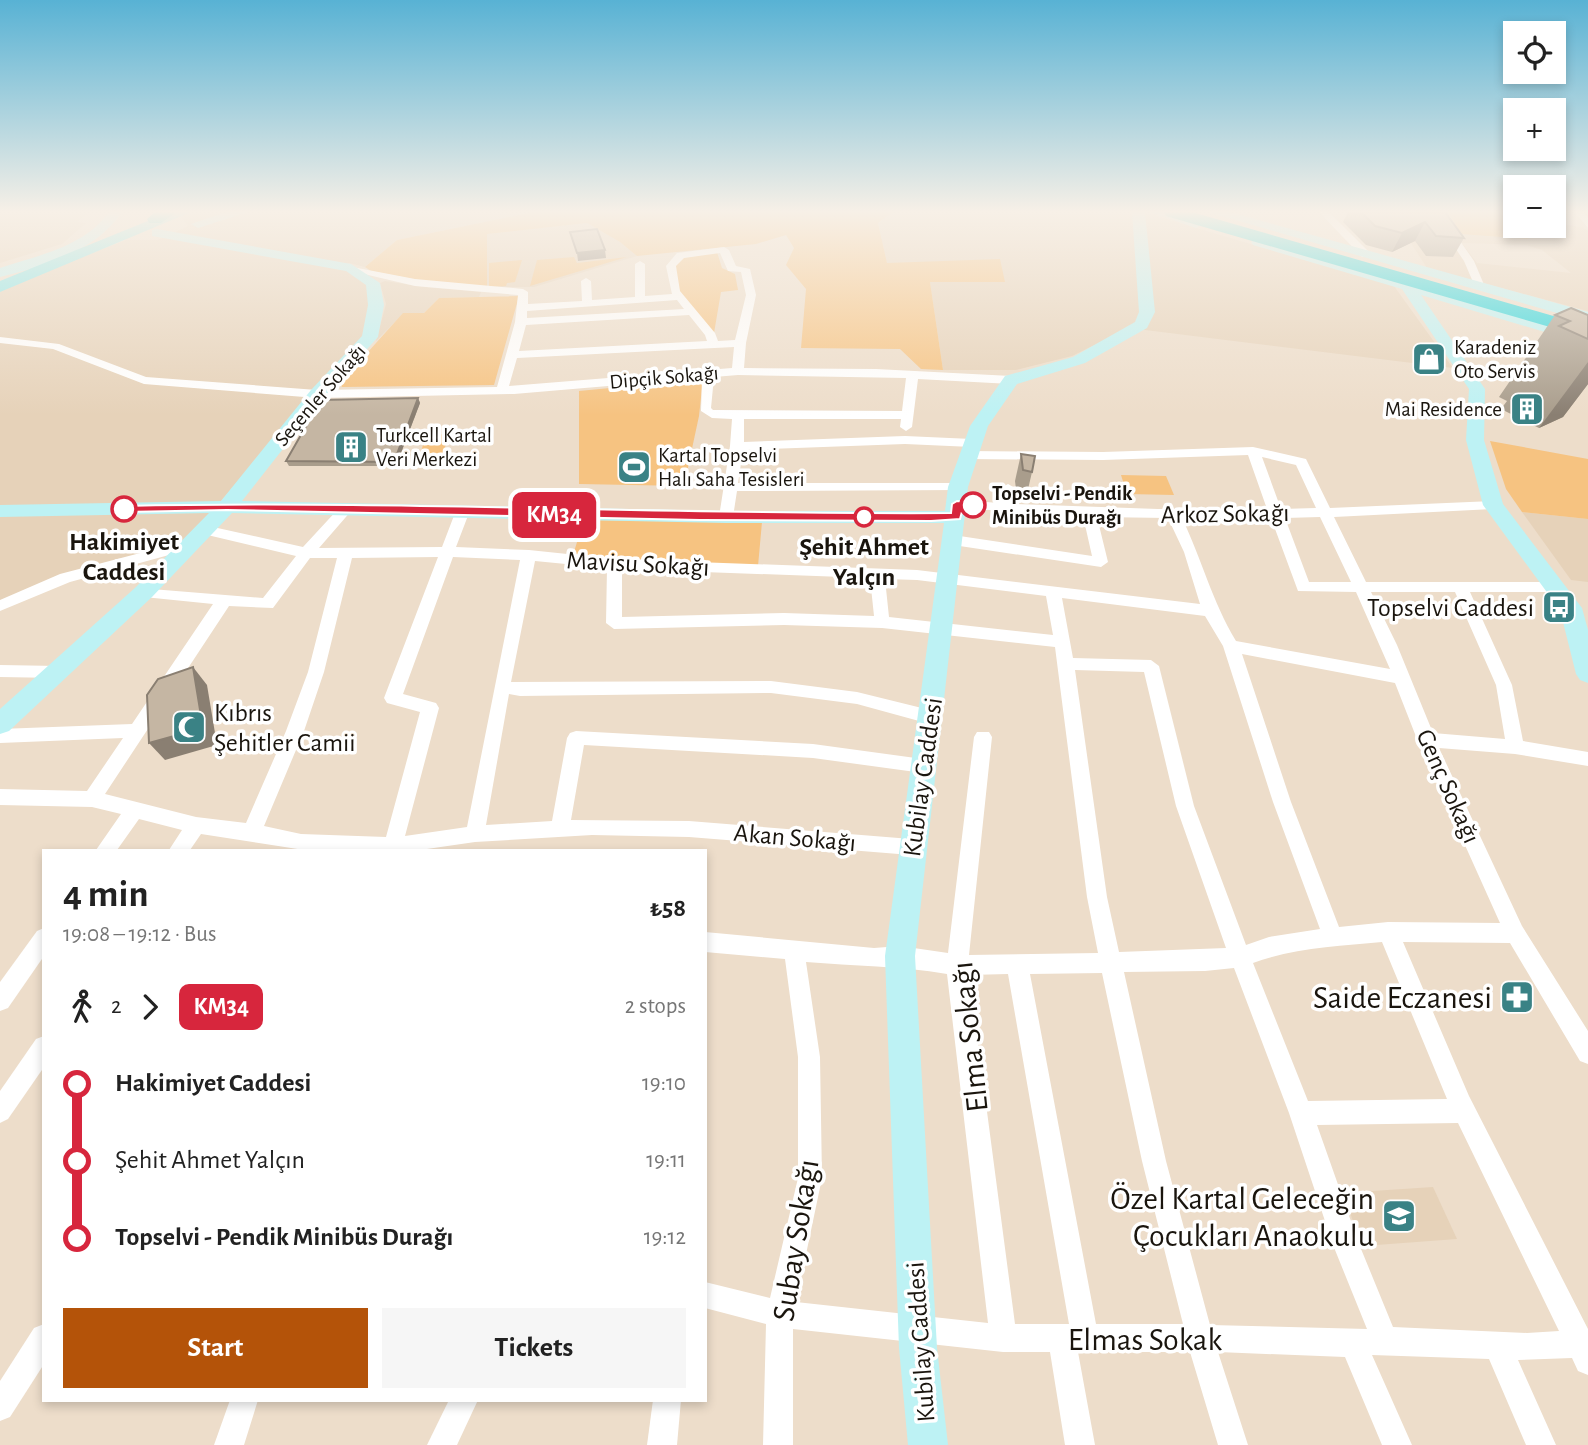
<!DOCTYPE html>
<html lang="en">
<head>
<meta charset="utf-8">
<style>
  body { margin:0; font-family:"Alegreya Sans",sans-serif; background:#f6f6f6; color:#222; height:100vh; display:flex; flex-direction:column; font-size:26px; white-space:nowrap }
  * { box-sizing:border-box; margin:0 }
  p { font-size:23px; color:#767676 }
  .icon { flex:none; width:38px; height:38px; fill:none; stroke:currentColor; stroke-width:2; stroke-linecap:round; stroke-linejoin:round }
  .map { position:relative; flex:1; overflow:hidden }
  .panel { position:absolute; left:42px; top:849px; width:665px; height:553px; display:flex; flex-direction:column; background:#fff; border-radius:0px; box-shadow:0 4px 10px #0003 }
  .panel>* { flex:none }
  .badge { padding:0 14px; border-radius:10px; font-size:24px; line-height:46px }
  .tools { position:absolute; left:1503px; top:21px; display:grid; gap:14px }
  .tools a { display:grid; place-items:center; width:63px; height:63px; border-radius:0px; background:#fff; box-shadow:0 4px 10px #0003; font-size:35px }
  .map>.badge { position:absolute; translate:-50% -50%; box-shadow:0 0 0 4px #fff }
  .legs { display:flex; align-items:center; gap:10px; height:77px; padding:0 21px; font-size:23px }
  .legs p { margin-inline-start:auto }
  .headline { display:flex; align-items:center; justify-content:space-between; height:119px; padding:0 21px }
  h1 { font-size:38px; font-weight:600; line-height:52px }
  .button { display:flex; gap:14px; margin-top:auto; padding:14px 21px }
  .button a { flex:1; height:80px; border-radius:0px; background:#b45309; color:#fff; font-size:28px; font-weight:600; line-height:80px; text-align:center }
  .button a+a { background:#f6f6f6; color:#222 }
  ul { padding:0 21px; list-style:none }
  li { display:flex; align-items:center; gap:24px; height:77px; font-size:26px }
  li i { display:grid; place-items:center; width:10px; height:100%; margin:0 9px; background:currentColor }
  li i::after { content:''; width:18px; height:18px; margin:-9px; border:5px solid; border-radius:50%; background:#fff }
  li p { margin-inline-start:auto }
  li:first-child i { background:linear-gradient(#0000 50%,currentColor 0) }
  li:last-child i { background:linear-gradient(currentColor 50%,#0000 0) }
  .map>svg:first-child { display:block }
  .built { fill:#e6d2b9; fill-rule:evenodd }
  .green { fill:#f6c381 }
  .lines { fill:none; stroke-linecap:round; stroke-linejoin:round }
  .street { fill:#fff; fill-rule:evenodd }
  .secondary { fill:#bdf2f4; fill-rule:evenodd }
  .primary { fill:#7be6ea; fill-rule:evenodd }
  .highway { fill:#23d5dc; fill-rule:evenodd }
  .wall { fill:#a99d8c }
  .shaded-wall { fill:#8a7f72 }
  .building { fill:#c5b6a3; stroke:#8a7f72; stroke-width:2 }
  .line-1 { fill:#d7263d; stroke:#fff; stroke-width:2 }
  .stop-1-dot { fill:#fff; stroke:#d7263d; stroke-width:3.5 }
  .labels { text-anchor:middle; stroke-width:7; stroke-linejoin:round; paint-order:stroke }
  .far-poi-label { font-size:21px; fill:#1a150e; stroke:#fff; text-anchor:start }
  .far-street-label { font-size:21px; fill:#1a150e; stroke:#fff }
  .far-stop-label { font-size:21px; font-weight:bold; fill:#1a150e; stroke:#fff; text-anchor:start }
  .street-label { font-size:26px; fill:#1a150e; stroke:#fff }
  .stop-label { font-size:26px; font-weight:bold; fill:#1a150e; stroke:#fff }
  .poi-label { font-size:26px; fill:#1a150e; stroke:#fff; text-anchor:end }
  .near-poi-label { font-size:32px; fill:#1a150e; stroke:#fff; text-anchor:end }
  .near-street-label { font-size:32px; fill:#1a150e; stroke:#fff }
</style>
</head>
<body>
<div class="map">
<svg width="1588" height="1445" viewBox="0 0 1588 1445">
  <rect width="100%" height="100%" fill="#edddca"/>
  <g class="built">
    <polygon points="0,212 89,212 77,222 86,223 62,244 0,263"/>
    <polygon points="191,212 533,212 397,240 365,267 349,263 340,268 372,282 364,337 185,542 0,604 0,289 126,240 158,240 188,226 181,217"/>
    <polygon points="893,212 1142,212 1394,286 1453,368 1129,328 1072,356 1016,370 943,370 930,282 1004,282 887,263 878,223"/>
    <path d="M1391,212H1448L1527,238L1518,231L1517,226H1554V223L1582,227L1588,231V311L1427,268ZM1462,243L1526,245L1542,250L1571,273L1477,263Z"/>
    <polygon points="587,223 620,242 637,256 534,287 487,287 486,234"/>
    <polygon points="385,281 424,287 481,292 479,297 439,298 424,313 403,314 376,341 386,304 380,283"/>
    <polygon points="1522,512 1588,519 1588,582 1571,580"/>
    <polygon points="1433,1187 1457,1239 1363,1246 1342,1193"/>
  </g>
  <g class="green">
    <polygon points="533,212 893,212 878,223 887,263 1000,259 1005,282 930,282 943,370 921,369 900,349 801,348 806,289 786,265 794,248 786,235 756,244 637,256 620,242 587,223 487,234 487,287 433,283 371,271 365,267 397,240"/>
    <polygon points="1448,212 1507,212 1515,219 1518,231 1529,239 1461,234"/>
    <polygon points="717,252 722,268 735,274 738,290 721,292 714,333 681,297 674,267 682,258"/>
    <polygon points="574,257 577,263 627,257 530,286 537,260"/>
    <polygon points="522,260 515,282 507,283 506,286 489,287 489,263"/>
    <polygon points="519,296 494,385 342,387 340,383 403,313 424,313 439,298"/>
    <polygon points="703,379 699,416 684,486 579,484 579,391"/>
    <polygon points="449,434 443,454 420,455 426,435"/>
    <polygon points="1490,441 1588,459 1588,519 1522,512 1506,489"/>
    <polygon points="1121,475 1166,476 1174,495 1127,494"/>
    <polygon points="584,520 762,522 758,566 573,555"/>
  </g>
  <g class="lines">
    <g class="street">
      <polygon points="1319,212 1329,212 1370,253 1370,257 1362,257"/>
      <polygon points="1431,212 1440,212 1474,261 1485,287 1484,289 1476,289 1464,261"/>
      <polygon points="1575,212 1584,212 1588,218 1588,228"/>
      <path d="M724,247L729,250L736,266L750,269L756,295L746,343L744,368L876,369L1011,376L1017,380L1011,384L918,379L912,427L906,431L900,427L901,419H744V442L905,436L972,439L978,443L972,447L905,444L743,450L738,483H958L965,487L963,490L737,491L733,517L731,520H721L719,517L730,446L732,419L712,418L701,411L702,378L514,394L317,398L144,384L53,349L0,343V337L59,344L146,377L317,390L497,387L515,322L518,295L415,286L347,270V266L415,279L523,289L528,292V304L582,301L581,281L586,278L591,281L592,300L635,297V264L640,261L645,264V296L672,294L666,266L677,253ZM720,253L728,271L741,272L746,295L735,340L718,341L715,333L680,291L676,266L684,258ZM677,300L684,309L527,318V311ZM689,315L705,335L707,341L519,351L526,325ZM734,347L732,368L509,386L517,358ZM738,375L906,378L902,411L713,410L711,408L714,377Z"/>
      <path d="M1253,447L1306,459L1330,508L1493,501L1500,505L1493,509L1334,517L1366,582H1557L1565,587L1557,592H1470L1512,685L1523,741L1588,752V766L1515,754L1439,748L1522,926L1588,1031V1064L1580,1061L1510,943L1403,942L1469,1096L1588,1329V1375L1578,1371L1572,1358L1518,1360L1556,1445H1526L1489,1359L1372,1355L1412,1445H1382L1345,1357L1218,1352L1248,1445H1218L1190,1352H1078L1095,1445H1065L1050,1352H1003L793,1329V1445H763L766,1324L705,1308V1282L770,1298L798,1178V1057L785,959L705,952V932L874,948L900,946L948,953L974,737L977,732H989L992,737L969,955L1098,953L1087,897L1055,647L882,628L784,625L614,629L606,623L607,568L535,561L511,682L771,681L857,692L930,710L936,712L939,717L936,722L930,724L857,704L771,693L520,696L509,694L486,825L552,821L567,738L570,733L576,731L813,744L923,759L929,761L932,766L929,771L923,773L813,758L584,745L571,820L689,821L911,839L918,841L921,847L918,853L911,855L689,837L592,835L475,842L420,850H304L201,834L190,850H169L182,830L139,819L117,850H96L121,814L92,807L0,805V789L87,791L123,738L0,743V729L132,724L213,604L144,597L136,592L139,588L263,598L296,556L199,533L197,530L199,527L204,525L303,547L340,507L345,506L352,510L319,548L442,547L455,513L462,509L469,513L456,547L529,550L615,559L917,570L1200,604L1184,552L1168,518L1097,517L1108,562L1101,567L953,545L946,540L953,535L1092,556L1083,516L957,508L950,504L957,500L1000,503L1001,488L1008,484L1015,488L1014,504L1158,509H1267L1248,455L1103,460L967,459L960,455L967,451L1103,452ZM1262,457L1296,465L1316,508L1281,509ZM1320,517L1351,582H1309L1285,518ZM1182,518H1271L1298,591L1356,592L1390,669L1236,641C1212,601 1202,560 1182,518ZM438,557L384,698L387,703L420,712L386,837L301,834L264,826L304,731L324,672L352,558ZM453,557L520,560L467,827L405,836L439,708L436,703L403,694ZM310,558H337L308,672L286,731L246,823L196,817L105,794L229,606L273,608ZM622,569L870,578L874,616L784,613L622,617ZM885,579L917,580L1046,596L1053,635L889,617ZM1371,592H1455L1496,685L1505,739L1433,733L1397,645ZM1062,598L1205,616L1223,646L1273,802L1320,929L1269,937L1246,945L1194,806L1159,666L1151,660L1073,658ZM1242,654L1395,683L1415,734L1500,923L1388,922L1339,927L1291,802ZM1075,670L1144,672L1176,806L1226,948L1119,952L1107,897ZM1382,942L1447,1099L1308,1101L1253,963C1293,948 1339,946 1382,942ZM806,962C854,966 900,966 947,974L988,1323L796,1302L822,1178L820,1057ZM1234,968L1289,1113L1333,1245L1367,1329L1210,1325L1166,1161L1124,972L1205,971ZM1102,973L1142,1161L1183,1324H1096L1030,974ZM1008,974L1069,1324H1015L969,975ZM1458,1123L1559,1331L1527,1333L1393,1327L1359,1244L1317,1125Z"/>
      <polygon points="186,541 191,543 193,546 191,549 70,582 0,611 0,600 60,574"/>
      <polygon points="0,665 58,666 66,672 58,678 0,677"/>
      <polygon points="44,928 44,956 8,1008 0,1011 0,982 37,931"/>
      <polygon points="44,1036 44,1067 8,1119 0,1123 0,1091 36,1039"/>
      <polygon points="44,1324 44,1364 10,1417 0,1421 0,1381 34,1328"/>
      <polygon points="230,1400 258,1400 244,1445 214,1445"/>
      <polygon points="449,1400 478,1400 457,1445 427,1445"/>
      <polygon points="653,1400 681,1400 677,1445 647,1445"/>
    </g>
    <g class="secondary">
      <path d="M109,212H122C95,252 45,266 0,277V268C39,255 84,247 109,212Z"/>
      <polygon points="226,212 248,212 198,228 191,224"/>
      <polygon points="1132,212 1145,212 1155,312 1147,328 1085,363 1017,384 988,426 968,487 915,956 937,1348 948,1445 908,1445 899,1348 885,956 944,523 726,523 232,513 152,597 9,731 0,734 0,709 136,587 209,513 0,517 0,505 221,501 311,390 362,336 368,305 366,285 346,271 152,236 152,230 157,229 351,264 380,283 384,305 378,337 323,398 242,501 726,511 945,511 948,487 970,426 1005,376 1073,357 1135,322 1139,312"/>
      <polygon points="1150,212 1171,212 1203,224 1196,228"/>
      <polygon points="1208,212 1230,212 1588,312 1588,322"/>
      <polygon points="1258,238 1588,335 1588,345 1421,295 1485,389 1484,440 1503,504 1582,608 1588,630 1588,683 1580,680 1576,674 1560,610 1483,505 1466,440 1469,389 1402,289 1253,245 1251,242"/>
    </g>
    <polygon class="primary" points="170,212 191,212 0,292 0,281"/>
    <g class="highway">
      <polygon points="155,212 177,212 161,223 149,223 147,219"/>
      <polygon points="1164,212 1192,212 1588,326 1588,338 1166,216"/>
    </g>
  </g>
  <g class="wall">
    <polygon points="1348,212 1445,212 1464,238 1453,257 1426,256 1415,241 1392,252 1366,245 1343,222"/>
    <polygon points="1555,315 1588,315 1588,384 1563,417 1539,428 1501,409 1507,401 1499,397"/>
    <polygon points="418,398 420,403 396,466 289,466 286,461"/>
    <polygon points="1021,454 1032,472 1026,498 1017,497 1015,481"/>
  </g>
  <g class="shaded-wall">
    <polygon points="1425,222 1415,241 1392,252 1402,233"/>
    <polygon points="605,250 606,258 578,261 577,253"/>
    <polygon points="1588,362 1588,384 1563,417 1539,428"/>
    <polygon points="418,398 420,403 396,466 394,462"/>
    <polygon points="193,667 207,685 217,745 165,760 149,743"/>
  </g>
  <g class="building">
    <polygon points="1361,212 1445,212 1464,238 1436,236 1425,222 1402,233 1375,226"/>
    <polygon points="597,229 605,250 577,253 570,232"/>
    <polygon points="1571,308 1588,315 1588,339 1559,326 1570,321 1555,315"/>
    <polygon points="418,398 394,462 286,461 321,400"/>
    <polygon points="1021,454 1035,456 1032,472 1023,470"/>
    <polygon points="193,667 203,728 149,743 147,695 158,679"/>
  </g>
  <linearGradient id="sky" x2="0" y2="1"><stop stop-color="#58b2d4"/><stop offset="0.51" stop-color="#f7f0e7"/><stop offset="1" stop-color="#f7f0e7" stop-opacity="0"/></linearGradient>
  <rect width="1588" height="415" fill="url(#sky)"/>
  <path class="line-1" d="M957,501L973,502L978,505L973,509L963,508L960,519L931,521L700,520L227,510L124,512L118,509L124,506C399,500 675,515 951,513L952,504Z"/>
  <defs>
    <g id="shop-square" transform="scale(1.75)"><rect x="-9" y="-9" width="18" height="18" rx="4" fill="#3a8285" stroke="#fff"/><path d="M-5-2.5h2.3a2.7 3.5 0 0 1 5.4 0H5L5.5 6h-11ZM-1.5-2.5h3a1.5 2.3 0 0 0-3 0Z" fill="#fff"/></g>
    <g id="building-square" transform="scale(1.75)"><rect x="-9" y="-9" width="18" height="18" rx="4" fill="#3a8285" stroke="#fff"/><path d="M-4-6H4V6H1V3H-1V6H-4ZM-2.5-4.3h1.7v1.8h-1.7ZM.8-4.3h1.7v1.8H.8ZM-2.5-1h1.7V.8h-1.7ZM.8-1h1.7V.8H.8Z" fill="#fff"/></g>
    <g id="stadium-square" transform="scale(1.75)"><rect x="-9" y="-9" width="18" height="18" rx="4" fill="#3a8285" stroke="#fff"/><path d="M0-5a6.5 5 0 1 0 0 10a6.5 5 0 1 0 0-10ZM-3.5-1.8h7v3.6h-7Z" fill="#fff"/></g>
    <g id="bus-square" transform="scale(1.75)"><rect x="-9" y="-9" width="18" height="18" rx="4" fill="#3a8285" stroke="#fff"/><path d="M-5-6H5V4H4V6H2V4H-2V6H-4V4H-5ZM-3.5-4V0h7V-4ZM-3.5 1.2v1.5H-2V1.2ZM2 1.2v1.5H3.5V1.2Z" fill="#fff"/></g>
    <g id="mosque-square" transform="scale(1.75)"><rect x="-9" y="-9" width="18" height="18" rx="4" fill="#3a8285" stroke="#fff"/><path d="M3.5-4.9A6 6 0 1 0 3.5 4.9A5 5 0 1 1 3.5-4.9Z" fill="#fff"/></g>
    <g id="pharmacy-square" transform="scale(1.75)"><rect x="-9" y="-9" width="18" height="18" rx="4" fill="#3a8285" stroke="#fff"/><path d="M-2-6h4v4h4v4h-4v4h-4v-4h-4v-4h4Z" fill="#fff"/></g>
    <g id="school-square" transform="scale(1.75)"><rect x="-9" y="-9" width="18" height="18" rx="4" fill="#3a8285" stroke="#fff"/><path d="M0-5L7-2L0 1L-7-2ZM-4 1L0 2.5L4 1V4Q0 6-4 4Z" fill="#fff"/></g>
  </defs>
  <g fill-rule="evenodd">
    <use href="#shop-square" x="1429" y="359"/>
    <use href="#building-square" x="1527" y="409"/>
    <use href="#building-square" x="351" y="447"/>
    <use href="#stadium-square" x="634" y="467"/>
    <use href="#bus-square" x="1559" y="607"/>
    <use href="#mosque-square" x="189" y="727"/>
    <use href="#pharmacy-square" x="1517" y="997"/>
    <use href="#school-square" x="1399" y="1216"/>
  </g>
  <g class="stop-1-dot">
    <circle cx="973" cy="505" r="12"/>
    <circle cx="124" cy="509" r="12"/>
    <circle cx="864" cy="517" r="9"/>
  </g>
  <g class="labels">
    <g class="far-poi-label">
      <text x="1454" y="354">Karadeniz<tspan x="1454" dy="24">Oto Servis</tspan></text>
      <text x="1502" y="416" text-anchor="end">Mai Residence</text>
      <text x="376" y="442">Turkcell Kartal<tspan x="376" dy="24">Veri Merkezi</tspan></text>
      <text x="658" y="462">Kartal Topselvi<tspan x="658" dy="24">Halı Saha Tesisleri</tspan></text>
    </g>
    <g class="far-street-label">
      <text transform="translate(664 377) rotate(-5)" y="7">Dipçik Sokağı</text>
      <text transform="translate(320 395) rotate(-49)" y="7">Seçenler Sokağı</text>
    </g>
    <g class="far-stop-label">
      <text x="992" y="500">Topselvi - Pendik<tspan x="992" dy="24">Minibüs Durağı</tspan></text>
    </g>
    <g class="street-label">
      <text transform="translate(1225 513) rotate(-1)" y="9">Arkoz Sokağı</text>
      <text transform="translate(638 563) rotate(3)" y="9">Mavisu Sokağı</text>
      <text transform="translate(922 777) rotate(-82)" y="9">Kubilay Caddesi</text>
      <text transform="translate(1449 786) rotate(66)" y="9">Genç Sokağı</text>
      <text transform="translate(795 837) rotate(5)" y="9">Akan Sokağı</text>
      <text transform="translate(920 1342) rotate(-94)" y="9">Kubilay Caddesi</text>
    </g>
    <g class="stop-label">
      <text x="124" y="550">Hakimiyet<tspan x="124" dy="30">Caddesi</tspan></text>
      <text x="864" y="555">Şehit Ahmet<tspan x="864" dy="30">Yalçın</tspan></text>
    </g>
    <g class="poi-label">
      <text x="1534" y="616">Topselvi Caddesi</text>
      <text x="214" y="721" text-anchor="start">Kıbrıs<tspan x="214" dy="30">Şehitler Camii</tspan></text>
    </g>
    <g class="near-poi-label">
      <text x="1492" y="1008">Saide Eczanesi</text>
      <text x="1374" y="1209">Özel Kartal Geleceğin<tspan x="1374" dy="37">Çocukları Anaokulu</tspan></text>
    </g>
    <g class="near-street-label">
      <text transform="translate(969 1037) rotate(-96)" y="11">Elma Sokağı</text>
      <text transform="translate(795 1240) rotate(-81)" y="11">Subay Sokağı</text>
      <text x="1145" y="1350">Elmas Sokak</text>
    </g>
  </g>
</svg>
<div class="tools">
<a><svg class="icon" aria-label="locate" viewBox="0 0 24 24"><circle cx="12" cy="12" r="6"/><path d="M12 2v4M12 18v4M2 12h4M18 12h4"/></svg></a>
<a>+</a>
<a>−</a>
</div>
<b class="badge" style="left:554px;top:515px;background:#d7263d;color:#fff">KM34</b>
<section class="panel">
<div class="headline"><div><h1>4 min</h1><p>19:08 – 19:12 · Bus</p></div><b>₺58</b></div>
<div class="legs"><svg class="icon" aria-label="walk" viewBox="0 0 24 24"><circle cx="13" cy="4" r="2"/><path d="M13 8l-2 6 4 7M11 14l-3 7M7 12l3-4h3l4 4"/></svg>2<svg class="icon" aria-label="forward" viewBox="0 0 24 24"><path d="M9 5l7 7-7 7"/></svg><b class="badge" style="background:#d7263d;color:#fff">KM34</b><p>2 stops</p></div>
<ul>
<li><i style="color:#d7263d"></i><b>Hakimiyet Caddesi</b><p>19:10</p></li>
<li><i style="color:#d7263d"></i><span>Şehit Ahmet Yalçın</span><p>19:11</p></li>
<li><i style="color:#d7263d"></i><b>Topselvi - Pendik Minibüs Durağı</b><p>19:12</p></li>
</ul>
<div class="button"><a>Start</a><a>Tickets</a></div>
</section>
</div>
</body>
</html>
